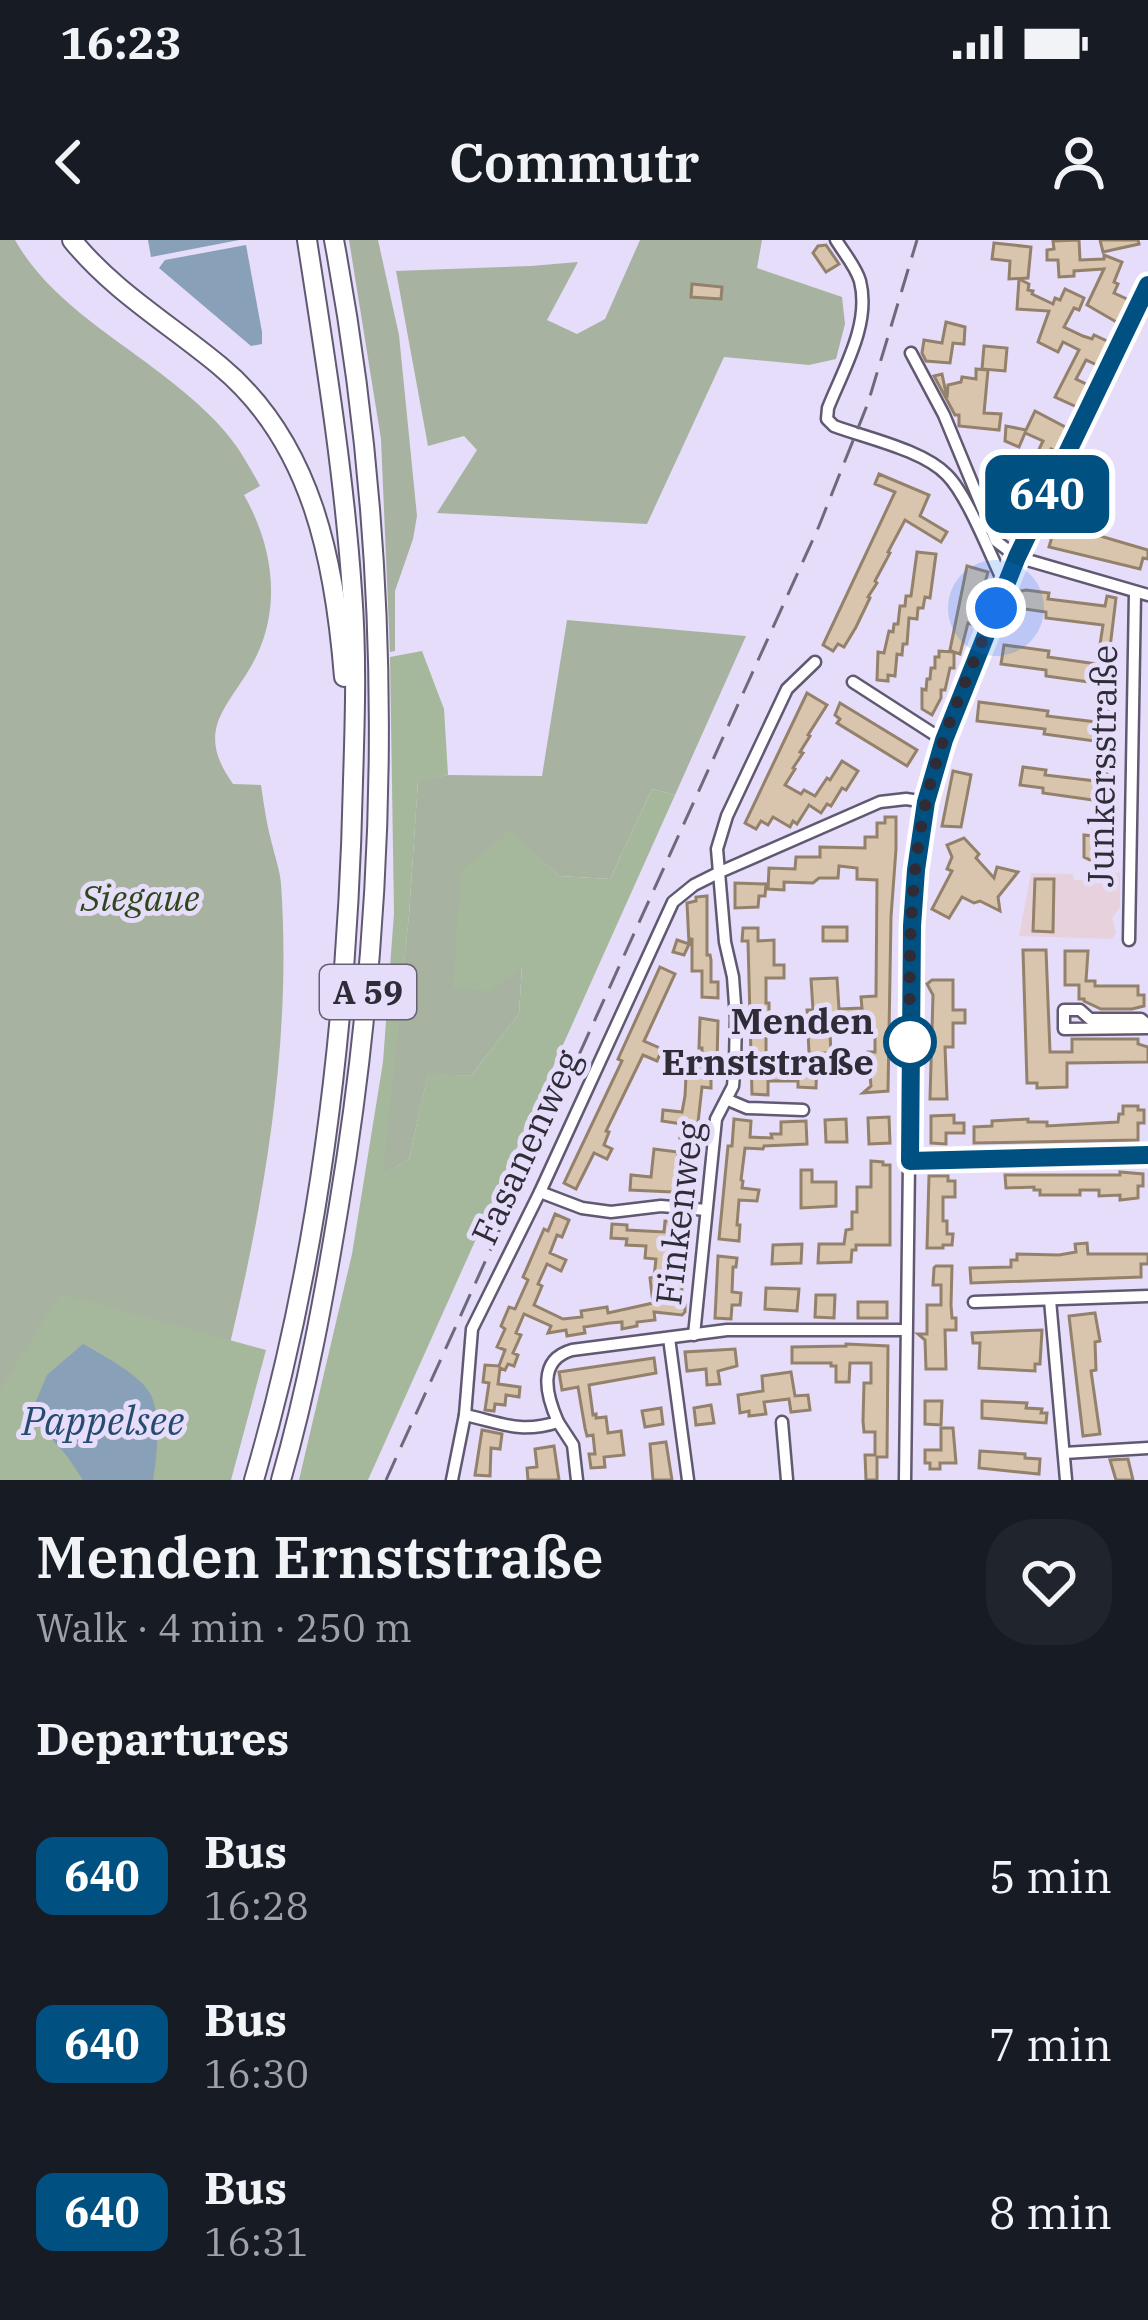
<!DOCTYPE html>
<html lang="en">
<head>
<meta charset="utf-8">
<style>
  body { margin:0; font-family:"IBM Plex Serif",serif; background:#20242c; color:#f1f3f6; height:100vh; display:flex; flex-direction:column; font-size:45px; white-space:nowrap }
  * { box-sizing:border-box; margin:0 }
  p { font-size:39px; color:#9ea1a6 }
  .icon { flex:none; width:66px; height:66px; fill:none; stroke:currentColor; stroke-width:2; stroke-linecap:round; stroke-linejoin:round }
  .map { position:relative; height:1240px; overflow:hidden }
  .side { display:flex; flex-direction:column; background:#171b24; flex:1 }
  .side>* { flex:none }
  .badge { padding:0 24px; border-radius:18px; font-size:42px; line-height:78px }
  .you { position:absolute; width:60px; height:60px; margin:-30px; border:9px solid #fff; border-radius:50%; background:#1a73e8; box-shadow:0 0 0 18px #1a73e833 }
  .map>.badge { position:absolute; translate:-50% -50%; box-shadow:0 0 0 6px #fff }
  h2 { padding:0 36px; font-size:45px; line-height:108px }
  .round { display:grid; place-items:center; flex:none; width:126px; height:126px; border-radius:48px; background:#20242c }
  .overview { display:flex; align-items:center; justify-content:space-between; height:204px; padding:0 36px }
  h1 { font-size:57px; font-weight:600; line-height:90px }
  ul { padding:0; list-style:none }
  li { display:flex; align-items:center; gap:36px; height:168px; padding:0 36px }
  li div { flex:1 }
  li b { display:block; font-size:45px }
  li em { font-style:normal }
  li .badge { min-width:132px; font-weight:700; text-align:center }
  .status { display:flex; justify-content:space-between; align-items:center; height:84px; padding:0 60px; background:#171b24; direction:ltr }
  .status svg { height:33px; fill:currentColor }
  header { display:flex; justify-content:space-between; align-items:center; height:156px; padding:0 36px; background:#171b24; font-size:54px; font-weight:600 }
  .map>svg:first-child { display:block }
  .education { fill:#e7d1dd }
  .green { fill:#a7b3a0 }
  .forest { fill:#a6b89b }
  .water { fill:#88a0b8 }
  .building { fill:#d9c5ad; stroke:#94816b; stroke-width:3 }
  .lines { fill:none; stroke-linecap:round; stroke-linejoin:round }
  .street-casing { stroke:#605971; stroke-width:15 }
  .highway-casing { stroke:#605971; stroke-width:22 }
  .street { stroke:#fff; stroke-width:10 }
  .highway { stroke:#fff; stroke-width:18 }
  .rail { stroke:#6e6a7b; stroke-width:3; stroke-dasharray:24 12; stroke-linecap:butt }
  .line-casing { stroke:#fff; stroke-width:27 }
  .line { stroke:#005081; stroke-width:18 }
  .walk { stroke:#2f2c37; stroke-width:12; stroke-dasharray:0 21.6 }
  .stop-dot { fill:#fff; stroke:#005081; stroke-width:6 }
  .labels { text-anchor:middle; stroke-width:10; stroke-linejoin:round; paint-order:stroke }
  .shield { fill:#e5ddf9; stroke:#666171; stroke-width:3 }
  .shield-label { font-size:33px; font-weight:bold; fill:#2f2c37 }
  .street-label { font-size:36px; fill:#2f2c37; stroke:#e5ddf9 }
  .park-label { font-size:36px; font-style:italic; fill:#2e471b; stroke:#e5ddf9 }
  .stop-label { font-size:36px; font-weight:bold; fill:#2f2c37; stroke:#e5ddf9; text-anchor:end }
  .water-label { font-size:39px; font-style:italic; fill:#254b6f; stroke:#e5ddf9 }
</style>
</head>
<body>
<div class="status"><b>16:23</b><svg viewBox="0 0 49 12"><path d="M0 12V9h3v3zM5 12V6h3v6zM10 12V3h3v9zM15 12V0h3v12zM26 1h20v11H26zM47 4h2v5h-2z"/></svg></div>
<header><svg class="icon" aria-label="back" viewBox="0 0 24 24"><path d="M15 5l-7 7 7 7"/></svg>Commutr<svg class="icon" aria-label="person" viewBox="0 0 24 24"><circle cx="12" cy="8" r="4"/><path d="M4 21q1-7 8-7t8 7"/></svg></header>
<div class="map">
<svg width="1148" height="1240" viewBox="0 0 1148 1240">
  <rect width="100%" height="100%" fill="#e5ddf9"/>
  <polygon class="education" points="1111,632 1120,633 1120,667 1112,678 1116,693 1112,699 1019,696 1031,633 1073,634 1074,640 1110,641"/>
  <g class="green">
    <path d="M0,0H15C49,60 112,95 164,136C189,155 219,181 237,207C245,219 253,233 260,246L244,255C272,304 282,364 256,417C231,467 192,486 233,544L261,545C264,566 267,587 273,608C276,620 280,631 281,644C295,845 247,1047 195,1240H0Z"/>
    <polygon points="349,0 378,0 399,95 417,276 413,299 395,351 395,411 390,412 381,199"/>
    <polygon points="640,0 762,0 757,28 842,57 845,84 836,119 809,125 724,117 647,284 437,273 477,210 464,196 428,206 396,31 531,26 578,22 547,80 577,94 605,79"/>
    <polygon points="567,380 746,396 675,555 652,549 610,639 559,636 510,592 522,725 519,774 471,836 428,834 409,919 382,935 409,675 418,541 448,535 542,536"/>
  </g>
  <g class="forest">
    <polygon points="422,411 444,469 448,535 418,542 409,675 383,934 409,919 428,833 471,836 519,774 522,726 490,751 453,748 461,631 510,591 559,636 610,639 652,549 675,555 368,1240 299,1240 352,1014 383,822 394,673 390,417"/>
    <polygon points="61,1054 266,1110 231,1240 153,1240 159,1207 67,1216 83,1240 0,1240 0,1150"/>
  </g>
  <g class="water">
    <polygon points="148,0 239,0 151,17"/>
    <polygon points="246,5 262,92 262,104 251,106 159,28 165,20"/>
    <path d="M83,1104C101,1114 142,1136 151,1155C161,1178 157,1216 153,1240H83L67,1216L30,1175L47,1135Z"/>
  </g>
  <g class="building">
    <polygon points="1079,0 1080,20 1104,19 1104,15 1122,22 1114,42 1118,44 1114,53 1129,60 1118,83 1087,65 1104,29 1074,31 1074,36 1059,37 1058,20 1047,20 1047,10 1054,9 1053,1"/>
    <polygon points="1100,0 1138,0 1139,4 1103,12"/>
    <polygon points="994,3 1031,7 1028,38 1009,39 1010,21 992,19"/>
    <polygon points="826,5 839,24 826,32 813,13 818,6"/>
    <polygon points="1019,39 1029,44 1028,50 1033,51 1032,54 1053,64 1055,58 1060,60 1065,49 1084,58 1079,70 1074,68 1064,87 1083,96 1092,99 1094,95 1109,102 1097,125 1086,120 1076,139 1088,145 1077,167 1055,157 1079,110 1063,102 1058,112 1038,102 1049,71 1017,69"/>
    <polygon points="692,44 722,47 721,59 691,57"/>
    <polygon points="946,82 965,87 964,104 953,103 950,123 926,121 922,113 924,100 942,103"/>
    <polygon points="984,106 1007,108 1005,131 982,129"/>
    <polygon points="976,129 988,130 984,173 1001,174 999,190 959,186 959,175 955,175 934,136 942,134 947,158 948,145 961,142 962,137 976,139"/>
    <polygon points="1035,171 1067,188 1056,211 1051,209 1023,266 1009,259 1011,256 1006,254 1011,244 990,242 991,223 1014,225 1020,213 1034,220 1043,201 1025,193 1019,207 1005,201 1006,186 1026,190"/>
    <polygon points="879,234 929,255 920,276 947,292 941,302 905,280 888,312 890,313 875,341 877,343 868,357 870,358 856,387 844,407 838,404 833,411 823,405 895,252 875,244"/>
    <polygon points="1056,283 1148,310 1148,319 1143,318 1140,329 1049,307"/>
    <polygon points="917,312 936,314 930,358 925,357 923,368 918,368 917,379 909,378 907,404 903,404 902,415 897,414 895,436 888,435 888,441 877,440 878,412 884,413 889,391 893,392 894,384 898,384 900,366 905,366 906,356 911,356"/>
    <polygon points="967,326 988,332 973,385 968,383 960,414 954,412 954,428 950,428 945,450 941,450 941,458 932,475 922,469 922,449 926,450 927,439 930,439 931,428 935,428 935,417 939,417 939,411 954,412 950,410"/>
    <polygon points="1026,350 1049,353 1048,359 1105,366 1107,356 1116,358 1109,416 1117,417 1108,478 1114,479 1107,536 1113,537 1106,590 1107,603 1114,603 1114,619 1109,619 1109,628 1094,627 1094,622 1084,617 1084,595 1093,596 1093,590 1096,590 1100,561 1043,553 1043,548 1020,545 1023,527 1046,530 1045,535 1096,541 1102,502 1044,494 1045,489 977,481 979,462 1048,471 1047,476 1097,482 1103,444 1046,436 1046,430 1001,424 1004,405 1049,411 1048,417 1097,424 1103,385 1046,378 1046,372 1018,368 1021,351"/>
    <polygon points="807,453 827,465 808,495 810,496 800,512 803,513 793,528 795,529 785,545 801,554 804,550 815,556 827,538 830,540 842,521 858,531 846,550 842,548 831,566 827,564 821,573 809,565 797,584 793,581 790,587 773,577 768,585 761,581 756,589 745,583"/>
    <polygon points="840,463 917,510 907,526 837,483 840,479 835,475"/>
    <polygon points="953,531 971,535 961,587 942,586"/>
    <polygon points="885,577 896,577 896,609 891,677 888,851 863,853 871,846 868,812 875,812 875,793 830,793 831,813 809,813 807,770 813,770 811,739 837,738 839,769 862,768 861,757 876,756 877,640 857,639 857,628 839,626 838,638 819,638 813,643 784,642 784,650 768,649 769,628 795,629 796,617 820,617 820,607 865,608 865,597 877,597 877,583 885,583"/>
    <polygon points="964,598 979,614 976,618 994,638 997,627 1018,632 998,657 1000,671 980,661 974,663 962,657 949,678 932,669 952,631 947,629 952,617 947,605"/>
    <polygon points="1035,639 1054,639 1053,692 1033,691"/>
    <polygon points="735,643 766,644 765,656 759,656 758,667 735,668"/>
    <polygon points="707,656 707,715 710,715 711,720 711,742 718,742 718,758 702,757 702,731 692,731 692,698 684,715 673,712 677,700 689,704 687,663 696,661 696,657"/>
    <rect x="823" y="687" width="24" height="14"/>
    <polygon points="743,688 758,688 758,701 774,700 774,725 784,725 784,738 766,738 766,763 769,763 769,777 785,777 785,789 766,789 766,815 771,815 771,829 793,830 793,820 817,820 816,848 798,847 798,841 768,841 768,855 752,854 748,701 742,701"/>
    <polygon points="1023,710 1046,710 1050,812 1072,812 1072,799 1138,799 1138,804 1148,807 1148,822 1067,823 1067,847 1037,848 1037,843 1027,843"/>
    <polygon points="1065,711 1088,711 1086,741 1095,741 1095,746 1138,746 1138,755 1144,755 1144,766 1132,769 1101,769 1084,761 1084,759 1079,759 1079,745 1065,745"/>
    <polygon points="660,727 675,734 644,801 662,809 657,821 643,815 606,891 609,892 604,905 612,909 607,919 594,913 576,949 564,943 622,821 618,819"/>
    <polygon points="932,740 953,740 953,770 965,770 965,783 953,783 953,807 945,807 947,859 930,859 933,755 927,744"/>
    <polygon points="700,778 718,781 717,821 711,821 711,848 702,847 696,900 680,898 682,884 662,881 663,870 682,872 685,856 686,836 672,836 672,826 702,826 702,808 699,808"/>
    <polygon points="1123,866 1138,866 1138,870 1144,870 1144,883 1138,883 1138,900 974,903 974,887 992,886 992,881 1028,879 1028,882 1047,882 1047,886 1118,882 1119,874 1123,874"/>
    <polygon points="954,875 954,883 964,883 964,893 946,893 946,904 931,903 931,876"/>
    <polygon points="889,877 890,903 869,904 868,878"/>
    <polygon points="734,879 751,881 750,897 772,898 771,894 781,894 781,882 806,881 807,904 764,906 763,909 745,908 741,940 743,941 742,948 759,950 757,961 739,960 737,985 740,985 739,1001 719,999 728,906 732,906"/>
    <polygon points="846,879 847,902 826,902 825,880"/>
    <polygon points="654,909 678,912 677,920 683,920 682,935 696,936 694,953 630,950 631,935 651,937"/>
    <polygon points="871,921 883,922 883,925 890,925 890,1005 856,1005 856,1010 852,1010 851,1022 818,1023 819,1004 844,1004 846,990 852,989 852,972 857,972 857,947 871,947"/>
    <polygon points="801,930 812,930 812,942 836,942 836,966 801,968"/>
    <polygon points="1120,932 1143,934 1143,946 1138,946 1138,958 1120,960 1120,955 1099,956 1099,950 1080,950 1080,955 1040,955 1040,950 1034,950 1034,947 1006,948 1005,935 1120,935"/>
    <polygon points="929,936 948,936 948,941 955,941 955,957 943,957 943,981 947,981 947,994 953,994 952,1005 943,1005 943,1008 927,1008"/>
    <polygon points="555,974 569,980 562,997 557,995 550,1013 566,1020 561,1031 547,1024 538,1044 542,1046 534,1065 563,1079 582,1077 581,1071 607,1067 608,1073 653,1063 650,1038 654,1037 656,1019 645,1018 646,1006 626,1005 627,999 611,998 612,984 627,985 627,990 664,992 665,981 682,982 681,992 692,993 691,1005 686,1005 682,1043 682,1065 685,1065 685,1072 682,1075 654,1072 655,1080 637,1082 637,1086 622,1089 622,1082 610,1083 584,1087 585,1093 567,1096 566,1090 548,1093 551,1086 524,1074 516,1093 521,1095 513,1113 518,1115 514,1126 508,1124 505,1130 500,1128 498,1144 520,1147 519,1157 506,1155 505,1165 495,1164 494,1171 485,1170 489,1143 483,1142 485,1125 499,1126 505,1110 497,1107 505,1089 501,1086 509,1067 515,1069 528,1040 523,1037 544,989 548,991"/>
    <polygon points="1087,1003 1088,1014 1148,1014 1148,1024 1141,1024 1141,1037 971,1043 970,1028 1011,1027 1011,1020 1017,1020 1017,1014 1059,1015 1076,1012 1075,1004"/>
    <polygon points="802,1004 801,1023 772,1024 773,1005"/>
    <polygon points="718,1016 737,1018 736,1027 733,1027 732,1052 741,1053 740,1065 732,1065 731,1079 715,1078"/>
    <polygon points="936,1026 952,1026 951,1065 952,1078 956,1078 956,1090 945,1090 946,1129 926,1129 925,1100 918,1094 927,1094 927,1065 941,1065 941,1045 933,1045 934,1028"/>
    <polygon points="766,1048 799,1049 797,1071 765,1069"/>
    <polygon points="816,1055 835,1055 834,1078 815,1077"/>
    <rect x="858" y="1062" width="29" height="16"/>
    <polygon points="1095,1073 1100,1101 1095,1102 1096,1130 1091,1131 1100,1194 1083,1196 1069,1076"/>
    <polygon points="1042,1090 1040,1124 1035,1124 1035,1131 979,1128 980,1103 973,1103 972,1093"/>
    <polygon points="846,1104 888,1106 887,1217 877,1217 877,1240 866,1240 865,1215 875,1215 875,1192 864,1192 863,1181 864,1143 871,1143 871,1123 850,1123 849,1142 836,1142 836,1126 831,1126 831,1123 792,1123 792,1107 846,1106"/>
    <polygon points="735,1109 737,1126 718,1131 720,1144 707,1145 706,1129 687,1131 685,1112"/>
    <polygon points="654,1118 656,1133 589,1145 593,1175 596,1174 596,1178 606,1177 608,1193 621,1191 624,1215 604,1217 605,1227 591,1228 589,1214 595,1214 593,1195 587,1196 585,1188 578,1147 562,1150 559,1132"/>
    <polygon points="791,1132 795,1156 808,1155 810,1170 791,1172 789,1159 764,1162 766,1174 749,1176 749,1171 740,1173 738,1155 763,1151 762,1136"/>
    <polygon points="925,1161 942,1161 941,1185 925,1184"/>
    <polygon points="982,1161 1027,1163 1026,1168 1042,1169 1041,1173 1047,1173 1046,1183 982,1178"/>
    <polygon points="711,1165 714,1183 696,1185 694,1168"/>
    <polygon points="661,1168 663,1184 645,1187 642,1171"/>
    <polygon points="941,1188 953,1188 956,1223 940,1223 940,1229 930,1229 930,1223 925,1223 925,1210 941,1210"/>
    <polygon points="482,1190 502,1194 500,1209 491,1208 490,1236 475,1235"/>
    <polygon points="666,1202 672,1240 653,1240 650,1204"/>
    <polygon points="554,1206 559,1240 528,1240 527,1228 537,1227 535,1209"/>
    <polygon points="980,1211 1025,1214 1025,1218 1040,1219 1039,1234 979,1228"/>
    <polygon points="1128,1219 1133,1240 1116,1240 1110,1220"/>
  </g>
  <g class="lines">
    <g class="street-casing">
      <g id="street">
        <path d="M836,0C844,13 856,27 860,41C871,84 843,130 828,168L827,179L834,186C866,198 923,210 947,235C968,256 991,317 1005,345"/>
        <polyline points="911,113 944,175 996,301 1017,317 1148,355"/>
        <polyline points="853,442 943,500"/>
        <polyline points="1129,700 1135,353"/>
        <polyline points="1148,785 1141,779 1090,779 1080,770 1064,770 1064,789 1148,788"/>
        <polyline points="728,860 747,868 803,870"/>
        <polyline points="910,921 1148,915"/>
        <polyline points="540,952 582,968 611,972 661,966 706,970"/>
        <polyline points="1050,1060 1066,1240"/>
        <polyline points="974,1062 1148,1056"/>
        <polyline points="694,1095 716,879 733,846 735,821 736,778 733,737 725,702 717,609 727,576 787,449 815,422"/>
        <polyline points="669,1098 688,1240"/>
        <path d="M465,1175C502,1183 519,1194 558,1182C546,1155 537,1120 572,1110L727,1090H906"/>
        <polyline points="558,1182 573,1205 577,1240"/>
        <polyline points="782,1182 787,1240"/>
        <polyline points="1064,1213 1148,1208"/>
        <polyline points="452,1240 465,1175 472,1089 540,952 673,662 694,645 720,632 880,562 906,559 926,562"/>
        <polyline points="905,1240 912,685 920,589 943,500 1005,345 1148,45"/>
      </g>
    </g>
    <g class="highway-casing">
      <g id="highway">
        <path d="M72,0C113,51 171,85 220,126C313,203 335,324 344,437"/>
        <path d="M254,1240C321,1013 348,777 353,541C355,478 357,414 352,351C344,233 325,117 307,0"/>
        <path d="M281,1240C307,1150 324,1057 339,965C392,646 394,319 334,0"/>
      </g>
    </g>
    <use href="#street" class="street"/>
    <use href="#highway" class="highway"/>
    <polyline class="rail" points="386,1240 819,286 868,163 917,0"/>
  </g>
  <g class="lines">
    <g class="line-casing">
      <polyline id="line" points="1148,45 1017,317 944,500 926,562 916,630 912,686 910,921 1148,915"/>
    </g>
    <use href="#line" class="line"/>
    <path class="walk" d="M910,802C909,732 909,657 921,588C933,511 967,439 996,368"/>
  </g>
  <circle class="stop-dot" cx="910" cy="802" r="24"/>
  <g class="labels">
    <rect class="shield" x="320" y="725" width="96" height="54" rx="9"/>
    <g class="shield-label">
      <text x="368" y="764">A 59</text>
    </g>
    <g class="street-label">
      <text transform="translate(1102 526) rotate(-89)" y="13">Junkersstraße</text>
      <text transform="translate(526 907) rotate(-65)" y="13">Fasanenweg</text>
      <text transform="translate(679 973) rotate(-83)" y="13">Finkenweg</text>
    </g>
    <g class="park-label">
      <text x="140" y="671">Siegaue</text>
    </g>
    <g class="stop-label">
      <text x="874" y="794">Menden<tspan x="874" dy="41">Ernststraße</tspan></text>
    </g>
    <g class="water-label">
      <text x="103" y="1195">Pappelsee</text>
    </g>
  </g>
</svg>
<div class="you" style="left:996px;top:368px"></div>
<b class="badge" style="left:1047px;top:254px;background:#005081;color:#fff">640</b>
</div>
<section class="side">
<div class="overview"><div><h1>Menden Ernststraße</h1><p>Walk · 4 min · 250 m</p></div><a class="round"><svg class="icon" aria-label="heart" viewBox="0 0 24 24"><path d="M12 20l-8-8c-3-5 5-10 8-4 3-6 11-1 8 4z"/></svg></a></div>
<h2>Departures</h2>
<ul>
<li><span class="badge" style="background:#005081;color:#fff">640</span><div><b>Bus</b><p>16:28</p></div><em>5 min</em></li>
<li><span class="badge" style="background:#005081;color:#fff">640</span><div><b>Bus</b><p>16:30</p></div><em>7 min</em></li>
<li><span class="badge" style="background:#005081;color:#fff">640</span><div><b>Bus</b><p>16:31</p></div><em>8 min</em></li>
</ul>
</section>
</body>
</html>
